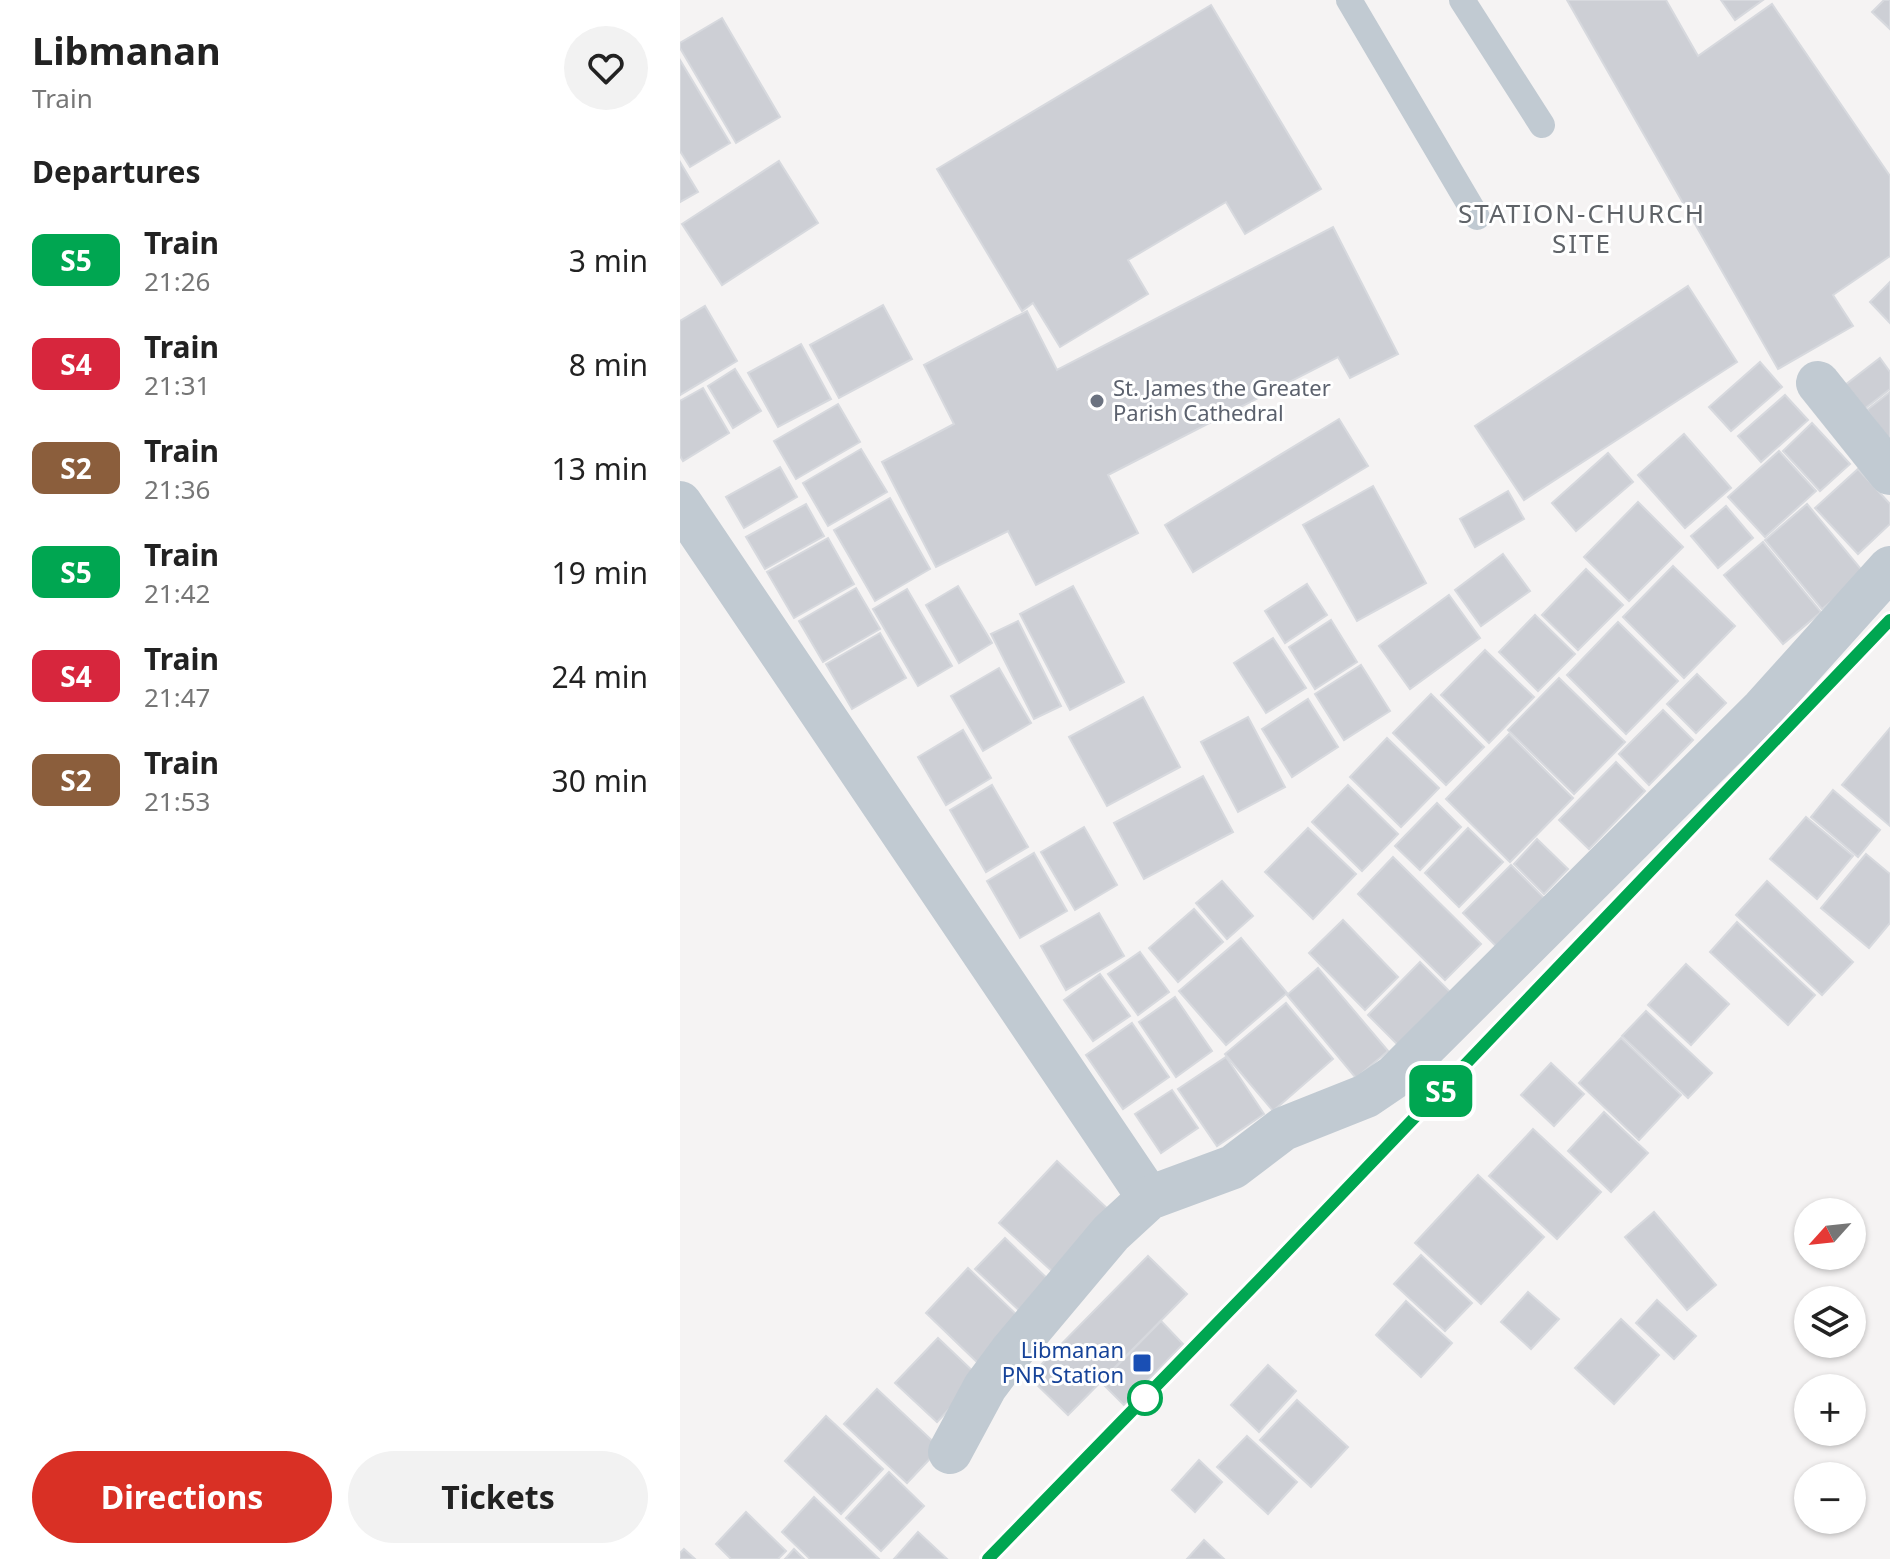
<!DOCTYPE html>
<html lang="en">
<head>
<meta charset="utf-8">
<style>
  body { margin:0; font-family:"Noto Sans",sans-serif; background:#f2f2f2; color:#222; height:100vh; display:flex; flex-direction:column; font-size:30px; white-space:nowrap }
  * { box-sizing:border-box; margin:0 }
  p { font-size:26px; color:#767676 }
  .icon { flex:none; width:44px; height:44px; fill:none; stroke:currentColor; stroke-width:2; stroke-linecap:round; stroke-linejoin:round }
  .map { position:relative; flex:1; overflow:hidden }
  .drawer { display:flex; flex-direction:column; background:#fff; width:680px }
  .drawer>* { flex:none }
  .badge { padding:0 16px; border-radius:12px; font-size:28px; line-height:52px }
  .needle { width:52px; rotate:243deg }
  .buttons { position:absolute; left:1114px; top:1198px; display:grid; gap:16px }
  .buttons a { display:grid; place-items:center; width:72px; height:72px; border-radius:50%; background:#fff; box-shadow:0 2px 6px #0004; font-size:40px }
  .map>.badge { position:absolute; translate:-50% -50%; box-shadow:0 0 0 4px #fff }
  h2 { padding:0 32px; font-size:30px; line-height:72px }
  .round { display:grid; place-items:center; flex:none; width:84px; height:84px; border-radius:42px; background:#f2f2f2 }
  .headline { display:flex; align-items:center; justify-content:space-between; height:136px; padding:0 32px }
  h1 { font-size:38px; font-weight:700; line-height:60px }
  .action { display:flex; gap:16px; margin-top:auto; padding:16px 32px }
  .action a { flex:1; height:92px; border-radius:48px; background:#d93025; color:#fff; font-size:32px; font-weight:700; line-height:92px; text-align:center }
  .action a+a { background:#f2f2f2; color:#222 }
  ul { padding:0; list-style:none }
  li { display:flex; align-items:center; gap:24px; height:104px; padding:0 32px }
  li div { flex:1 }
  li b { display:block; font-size:30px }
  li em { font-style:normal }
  li .badge { min-width:88px; font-weight:700; text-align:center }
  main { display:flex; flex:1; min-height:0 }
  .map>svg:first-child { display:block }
  .building { fill:#cdcfd5; stroke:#d7d9de; stroke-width:2 }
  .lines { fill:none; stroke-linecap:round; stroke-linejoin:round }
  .lane { stroke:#c1cad2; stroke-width:26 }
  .street { stroke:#c1cad2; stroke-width:44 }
  .rail-casing { stroke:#b5b8bd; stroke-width:9 }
  .rail { stroke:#fff; stroke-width:6; stroke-dasharray:18; stroke-linecap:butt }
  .line-casing { stroke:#fff; stroke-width:18 }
  .line { stroke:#00a651; stroke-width:12 }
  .worship-dot { fill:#6b7280; stroke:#fff; stroke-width:3 }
  .transit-dot { fill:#1a4fb4; stroke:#fff; stroke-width:3 }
  .stop-dot { fill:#fff; stroke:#00a651; stroke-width:4 }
  .labels { text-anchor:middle; stroke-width:6; stroke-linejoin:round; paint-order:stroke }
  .worship-label { font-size:22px; fill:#5b616d; stroke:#fff; text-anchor:start }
  .transit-label { font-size:22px; fill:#164399; stroke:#fff; text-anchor:end }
  .quarter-label { font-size:26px; letter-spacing:2px; fill:#5f6368; stroke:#fff }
</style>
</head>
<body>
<main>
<section class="drawer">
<div class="headline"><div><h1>Libmanan</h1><p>Train</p></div><a class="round"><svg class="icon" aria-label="heart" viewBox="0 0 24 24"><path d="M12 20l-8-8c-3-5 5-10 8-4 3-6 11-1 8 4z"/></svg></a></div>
<h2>Departures</h2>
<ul>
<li><span class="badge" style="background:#00a651;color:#fff">S5</span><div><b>Train</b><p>21:26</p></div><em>3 min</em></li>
<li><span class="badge" style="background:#d7263d;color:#fff">S4</span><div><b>Train</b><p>21:31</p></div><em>8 min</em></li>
<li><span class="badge" style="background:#8b5e3c;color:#fff">S2</span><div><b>Train</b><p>21:36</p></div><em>13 min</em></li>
<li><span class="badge" style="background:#00a651;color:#fff">S5</span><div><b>Train</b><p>21:42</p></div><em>19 min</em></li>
<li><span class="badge" style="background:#d7263d;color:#fff">S4</span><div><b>Train</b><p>21:47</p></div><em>24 min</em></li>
<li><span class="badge" style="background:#8b5e3c;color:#fff">S2</span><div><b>Train</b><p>21:53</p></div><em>30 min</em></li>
</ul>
<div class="action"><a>Directions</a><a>Tickets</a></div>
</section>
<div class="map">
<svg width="1210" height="1559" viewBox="0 0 1210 1559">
  <rect width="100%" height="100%" fill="#f5f3f3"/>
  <g class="building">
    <polygon points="887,0 986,0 1018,56 1092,4 1210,176 1210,256 1153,295 1173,326 1098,369"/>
    <polygon points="1041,0 1083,0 1055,20"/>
    <polygon points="1204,0 1210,0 1210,29 1192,12"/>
    <polygon points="531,5 641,189 565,234 546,202 448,260 468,294 380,347 353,303 342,311 257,169"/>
    <polygon points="42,18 100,117 56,143 0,48 0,43"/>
    <polygon points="0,60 50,143 10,167 0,151"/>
    <polygon points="99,161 138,223 42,285 2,224"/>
    <polygon points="0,162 18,192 0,202"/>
    <polygon points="653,227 718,354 670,378 658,357 428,475 458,533 356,585 328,531 256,567 202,462 274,424 244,365 347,311 377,370"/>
    <polygon points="1210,282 1210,323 1190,302"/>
    <polygon points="1008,286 1057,362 844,500 795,426"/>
    <polygon points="203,305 232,359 159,398 130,345"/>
    <polygon points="25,306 57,361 0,395 0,321"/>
    <polygon points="121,344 151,399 98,427 68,373"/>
    <polygon points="1200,358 1210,372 1210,389 1183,410 1165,385"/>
    <polygon points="1080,362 1102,387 1051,431 1029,407"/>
    <polygon points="55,369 81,411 53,428 28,386"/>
    <polygon points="23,388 49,433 3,461 0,456 0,401"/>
    <polygon points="1210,392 1210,441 1187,410"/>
    <polygon points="1105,395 1128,420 1081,462 1058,436"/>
    <polygon points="158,404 180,442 116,479 94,441"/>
    <polygon points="659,419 688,466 513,572 485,525"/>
    <polygon points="1132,423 1170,464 1140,491 1103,451"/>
    <polygon points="1004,434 1051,488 1005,528 958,475"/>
    <polygon points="181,449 207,492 148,526 123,483"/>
    <polygon points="1099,451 1136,491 1085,537 1048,497"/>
    <polygon points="928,453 953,482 896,531 872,503"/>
    <polygon points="100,467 117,497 64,528 46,497"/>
    <polygon points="1178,469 1210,504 1210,524 1178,554 1135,508"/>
    <polygon points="693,486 746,583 677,621 623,525"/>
    <polygon points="828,491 844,519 795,547 780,519"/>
    <polygon points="210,498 250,569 195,601 154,530"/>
    <polygon points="958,502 1003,547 949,601 904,557"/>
    <polygon points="126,504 144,536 85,569 66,537"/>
    <polygon points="1127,504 1185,574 1142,609 1085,540"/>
    <polygon points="1046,506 1073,538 1038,568 1011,536"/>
    <polygon points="148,538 174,584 114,618 87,572"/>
    <polygon points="1083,542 1141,612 1103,644 1044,575"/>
    <polygon points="823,554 850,591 801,626 775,590"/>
    <polygon points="993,566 1055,626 1004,678 943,617"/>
    <polygon points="906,569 943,605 898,650 862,615"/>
    <polygon points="627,584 647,615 605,643 585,611"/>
    <polygon points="278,586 312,643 279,663 246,605"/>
    <polygon points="393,586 444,682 390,710 340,614"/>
    <polygon points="176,588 200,629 143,662 119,621"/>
    <polygon points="227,589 272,666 238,686 193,609"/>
    <polygon points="769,595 800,638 730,689 699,646"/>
    <polygon points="855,615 895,654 858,691 819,652"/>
    <polygon points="651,620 677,662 635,689 609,647"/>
    <polygon points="338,621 381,706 354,719 311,634"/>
    <polygon points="938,622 998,681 946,734 887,675"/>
    <polygon points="200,633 226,678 172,709 146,664"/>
    <polygon points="593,638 626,688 586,713 554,663"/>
    <polygon points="805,650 854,697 809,743 761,695"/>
    <polygon points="681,665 710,711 664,740 635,694"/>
    <polygon points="319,668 351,723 303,751 271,696"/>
    <polygon points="1017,674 1046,703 1016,733 987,704"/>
    <polygon points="879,678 945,742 894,794 828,730"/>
    <polygon points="751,694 804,747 766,785 713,733"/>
    <polygon points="463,697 500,767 427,806 389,737"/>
    <polygon points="628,699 658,747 612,777 582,729"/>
    <polygon points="983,710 1013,740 969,785 939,754"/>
    <polygon points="568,717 605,787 558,812 521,742"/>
    <polygon points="1210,728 1210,826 1162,785"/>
    <polygon points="283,730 311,778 266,805 238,757"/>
    <polygon points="829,734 893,798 830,862 766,799"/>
    <polygon points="707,738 759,788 721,827 670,777"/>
    <polygon points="936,762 965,791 909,849 879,820"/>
    <polygon points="523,776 553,832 464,879 434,823"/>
    <polygon points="312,785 348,847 306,872 270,810"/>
    <polygon points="668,785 718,834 682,871 632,822"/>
    <polygon points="1153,790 1200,830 1178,857 1131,817"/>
    <polygon points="757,803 781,827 740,870 715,846"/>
    <polygon points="1126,817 1173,856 1137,899 1090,859"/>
    <polygon points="404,827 437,885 395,910 361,852"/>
    <polygon points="628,828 676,874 633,919 585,872"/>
    <polygon points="788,828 823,862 779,907 745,873"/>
    <polygon points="857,839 888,869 864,894 834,864"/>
    <polygon points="354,853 387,911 340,938 307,881"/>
    <polygon points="1186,854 1210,874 1210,923 1189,948 1141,908"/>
    <polygon points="713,857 801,944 765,980 678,894"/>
    <polygon points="831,865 864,898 816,946 783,913"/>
    <polygon points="542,881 573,916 547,939 516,903"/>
    <polygon points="1087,881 1173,962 1142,995 1056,915"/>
    <polygon points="514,909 543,942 498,982 469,948"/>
    <polygon points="419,913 444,956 386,990 361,946"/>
    <polygon points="663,920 718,977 685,1010 629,953"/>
    <polygon points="1057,922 1135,995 1108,1025 1030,952"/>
    <polygon points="561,938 607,993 546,1045 499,991"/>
    <polygon points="460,952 489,992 458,1015 428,974"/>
    <polygon points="740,962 775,997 723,1050 688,1015"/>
    <polygon points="1006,964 1049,1004 1011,1045 968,1005"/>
    <polygon points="638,968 708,1051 676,1078 607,995"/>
    <polygon points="420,974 450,1016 413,1041 384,1000"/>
    <polygon points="495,997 532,1051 496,1077 459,1022"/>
    <polygon points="606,1003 653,1059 593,1111 545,1054"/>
    <polygon points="966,1011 1032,1073 1008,1098 942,1036"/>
    <polygon points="452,1023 489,1077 443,1109 406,1055"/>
    <polygon points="941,1038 1001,1095 959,1140 899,1083"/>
    <polygon points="546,1057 584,1114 537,1146 498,1089"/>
    <polygon points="871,1063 904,1094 874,1126 841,1095"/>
    <polygon points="492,1090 518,1128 481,1153 455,1114"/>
    <polygon points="924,1112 968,1153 931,1192 888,1151"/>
    <polygon points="853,1129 921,1192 877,1239 809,1176"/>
    <polygon points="377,1161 431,1212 374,1273 319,1223"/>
    <polygon points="798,1175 864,1237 801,1304 735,1243"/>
    <polygon points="974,1212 1036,1285 1007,1310 945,1237"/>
    <polygon points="325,1238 372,1283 343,1314 295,1269"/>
    <polygon points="741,1255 792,1303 765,1331 714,1284"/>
    <polygon points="468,1256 507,1294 388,1415 349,1377"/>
    <polygon points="288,1268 341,1319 299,1364 246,1313"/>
    <polygon points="848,1292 879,1319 851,1349 821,1322"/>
    <polygon points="977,1300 1016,1336 994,1359 956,1323"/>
    <polygon points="726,1301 772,1343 741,1377 696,1335"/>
    <polygon points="941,1319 979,1355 934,1404 895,1368"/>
    <polygon points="481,1321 503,1344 444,1405 421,1382"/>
    <polygon points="258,1338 299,1377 257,1422 215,1383"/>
    <polygon points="588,1365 616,1391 579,1432 551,1405"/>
    <polygon points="197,1389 260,1448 227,1483 164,1424"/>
    <polygon points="617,1400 668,1447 631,1487 580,1440"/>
    <polygon points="146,1416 203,1469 161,1514 105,1461"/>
    <polygon points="567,1436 617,1482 588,1514 537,1467"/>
    <polygon points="519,1460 542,1482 515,1512 492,1490"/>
    <polygon points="209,1472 244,1506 201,1551 166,1518"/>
    <polygon points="134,1497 199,1559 130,1559 102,1532"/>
    <polygon points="66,1512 106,1551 98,1559 51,1559 36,1544"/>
    <polygon points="238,1532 267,1559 214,1559"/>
    <polygon points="524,1540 544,1559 507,1559"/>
    <polygon points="4,1549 15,1559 0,1559 0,1553"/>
    <polygon points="114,1549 124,1559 105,1559"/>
  </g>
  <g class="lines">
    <g class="lane">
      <polyline points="669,0 797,217"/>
      <polyline points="782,0 862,125"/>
    </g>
    <g class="street">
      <polyline points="1138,383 1210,473"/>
      <polyline points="0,503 469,1198"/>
      <polyline points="270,1452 305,1387 331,1352 431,1233 469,1198 553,1167 603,1129 686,1096 714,1077 1083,709 1210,568"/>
    </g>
    <g class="rail-casing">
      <path id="rail" d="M308,1559C612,1249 911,935 1210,620"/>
    </g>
    <use href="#rail" class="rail"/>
  </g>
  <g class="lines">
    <g class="line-casing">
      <polyline id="line" points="308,1559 587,1272 1210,620"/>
    </g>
    <use href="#line" class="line"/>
  </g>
  <circle class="worship-dot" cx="417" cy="401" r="8"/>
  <rect class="transit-dot" x="452" y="1353" width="20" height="20" rx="4"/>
  <circle class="stop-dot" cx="465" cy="1398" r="16"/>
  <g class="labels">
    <g class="worship-label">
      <text x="433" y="396">St. James the Greater<tspan x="433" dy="25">Parish Cathedral</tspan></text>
    </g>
    <g class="transit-label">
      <text x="444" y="1358">Libmanan<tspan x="444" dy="25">PNR Station</tspan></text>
    </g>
    <g class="quarter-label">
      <text x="902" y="223">STATION-CHURCH<tspan x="902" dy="30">SITE</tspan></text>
    </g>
  </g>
</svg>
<div class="buttons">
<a><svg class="needle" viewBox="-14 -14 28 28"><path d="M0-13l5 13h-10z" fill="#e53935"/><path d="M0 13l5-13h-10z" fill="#767676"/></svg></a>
<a><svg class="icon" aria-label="layers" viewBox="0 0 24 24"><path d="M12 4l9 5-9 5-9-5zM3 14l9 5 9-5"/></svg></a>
<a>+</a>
<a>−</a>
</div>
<b class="badge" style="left:761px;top:1091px;background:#00a651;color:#fff">S5</b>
</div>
</main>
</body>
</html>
